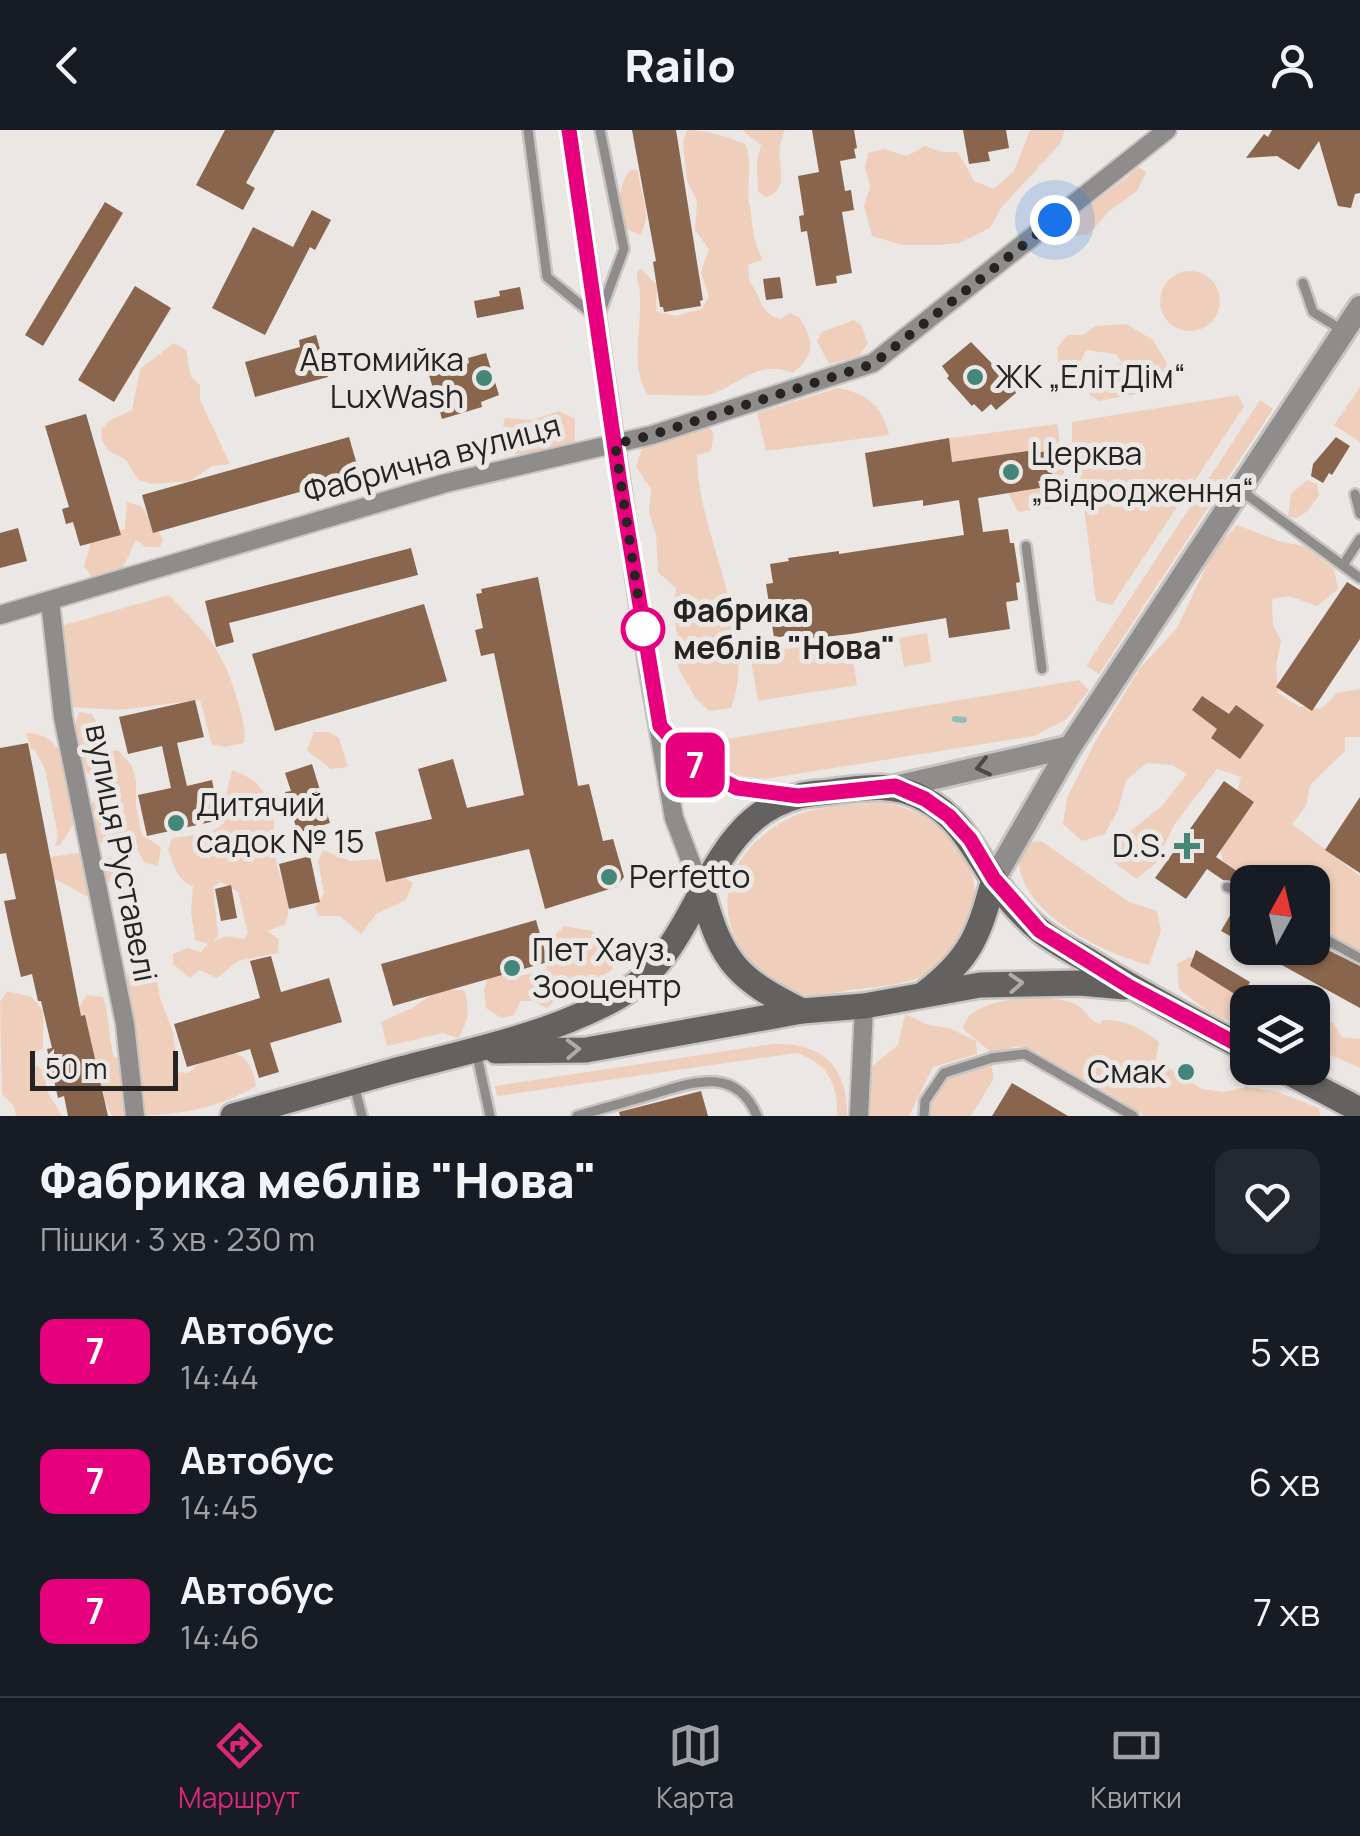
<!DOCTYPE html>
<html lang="uk">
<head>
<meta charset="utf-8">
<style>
  body { margin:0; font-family:Manrope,sans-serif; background:#242831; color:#f1f3f6; height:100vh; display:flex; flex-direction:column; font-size:38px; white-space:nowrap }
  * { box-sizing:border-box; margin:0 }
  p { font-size:32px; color:#9ea1a6 }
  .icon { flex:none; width:55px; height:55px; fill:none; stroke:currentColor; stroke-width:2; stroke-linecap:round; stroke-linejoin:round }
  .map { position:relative; height:986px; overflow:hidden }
  .sheet { display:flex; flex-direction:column; background:#171b24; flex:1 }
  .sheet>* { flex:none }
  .badge { padding:0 20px; border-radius:15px; font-size:35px; line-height:65px }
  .needle { width:65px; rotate:8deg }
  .buttons { position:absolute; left:1230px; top:735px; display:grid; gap:20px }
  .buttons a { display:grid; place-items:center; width:100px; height:100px; border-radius:20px; background:#171b24; box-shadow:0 2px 8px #0004; font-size:50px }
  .scale { position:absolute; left:30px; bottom:25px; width:148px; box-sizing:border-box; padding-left:10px; border:5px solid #252423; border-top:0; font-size:28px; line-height:35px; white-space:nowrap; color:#252423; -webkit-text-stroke:8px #ebe7e5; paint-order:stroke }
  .you { position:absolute; width:50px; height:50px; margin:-25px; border:8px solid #fff; border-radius:50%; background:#1a73e8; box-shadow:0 0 0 15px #1a73e833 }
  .map>.badge { position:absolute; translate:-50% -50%; box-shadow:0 0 0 5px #fff }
  .round { display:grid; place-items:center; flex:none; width:105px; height:105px; border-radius:20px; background:#242831 }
  .head { display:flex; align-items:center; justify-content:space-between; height:170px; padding:0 40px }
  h1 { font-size:48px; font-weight:800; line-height:75px }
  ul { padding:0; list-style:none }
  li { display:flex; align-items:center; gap:30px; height:130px; padding:0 40px }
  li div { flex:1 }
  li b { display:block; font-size:38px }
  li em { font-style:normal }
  li .badge { min-width:110px; font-weight:700; text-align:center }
  header { display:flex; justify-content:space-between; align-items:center; height:130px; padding:0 40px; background:#171b24; font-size:45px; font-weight:800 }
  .menu { display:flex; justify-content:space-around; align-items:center; height:140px; border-top:2px solid #363941; background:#171b24; font-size:28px; color:#9ea1a6 }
  .menu a { display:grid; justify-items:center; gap:5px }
  .menu .active { color:#db2777 }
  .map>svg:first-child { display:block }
  .green { fill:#efcfbb; fill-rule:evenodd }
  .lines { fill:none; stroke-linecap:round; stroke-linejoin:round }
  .stream { stroke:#8bc1b3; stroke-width:6 }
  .building { fill:#8a654d }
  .service-casing { stroke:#c7c4c2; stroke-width:14 }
  .minor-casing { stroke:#c7c4c2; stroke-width:22 }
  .tertiary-casing { stroke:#c7c4c2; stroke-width:28 }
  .secondary-casing { stroke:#c7c4c2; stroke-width:30 }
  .service { stroke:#8f8d8c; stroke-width:9 }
  .minor { stroke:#8f8d8c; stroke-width:18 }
  .tertiary { stroke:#8f8d8c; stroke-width:22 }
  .secondary { stroke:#646261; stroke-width:25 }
  .oneway { stroke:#4a4948 }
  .oneway2 { stroke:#aeabaa }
  .line-casing { stroke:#fff; stroke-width:22 }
  .line { stroke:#e6007e; stroke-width:15 }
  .walk { stroke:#252423; stroke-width:10; stroke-dasharray:0 18 }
  .poi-dot { fill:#448677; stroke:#ebe7e5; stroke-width:4 }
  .stop-dot { fill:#fff; stroke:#e6007e; stroke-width:5 }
  .labels { text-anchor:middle; stroke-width:10; stroke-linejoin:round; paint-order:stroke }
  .poi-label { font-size:32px; fill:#252423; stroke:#ebe7e5; text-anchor:start }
  .street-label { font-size:32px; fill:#252423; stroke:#ebe7e5 }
  .stop-label { font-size:32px; font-weight:bold; fill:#252423; stroke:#ebe7e5; text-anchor:start }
</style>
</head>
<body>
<header><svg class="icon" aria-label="back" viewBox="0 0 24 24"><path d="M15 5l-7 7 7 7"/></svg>Railo<svg class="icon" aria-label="person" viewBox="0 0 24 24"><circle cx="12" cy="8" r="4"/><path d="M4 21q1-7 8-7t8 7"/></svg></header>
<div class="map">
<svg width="1360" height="986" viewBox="0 0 1360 986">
  <rect width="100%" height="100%" fill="#ebe7e5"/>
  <g class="green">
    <path d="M687,0C708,0 726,7 745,14C755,35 744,56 750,77C752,88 752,104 757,116C758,121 761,125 762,130L748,135L749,151C762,166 759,184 781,189L789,183L799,187C814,211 816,224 793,243C760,229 741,253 712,264C702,268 663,264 648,265C629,236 642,200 640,167C640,158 637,150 637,142L641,139L657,155L656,181L675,186L702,179L709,167L701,142L709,119L695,100L697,71L687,51L683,12Z"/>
    <path d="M742,0H785C783,5 781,11 780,16C777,35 791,61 765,67L758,61L757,32L761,15Z"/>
    <polygon points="1030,0 1065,0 1060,14 1001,78 990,98 959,113 939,115 902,115 872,106 864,76 870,57 865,37 868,23 884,19 907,26 925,16 942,22 958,22 974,51 994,59 1014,41"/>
    <path d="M1138,37L1146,42L1137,61L1109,81L1089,104L1060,108L1057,102C1081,77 1113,61 1138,37Z"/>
    <path d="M630,40H638C639,65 654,82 640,105L625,98C619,75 616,60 630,40Z"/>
    <circle cx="1190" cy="171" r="30"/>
    <polygon points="854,190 861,195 868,213 859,226 829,234 817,211 822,202"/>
    <polygon points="1126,194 1153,210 1170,239 1164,259 1099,271 1090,265 1087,252 1099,241 1122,233 1116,224 1086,220 1079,235 1059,242 1057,218 1067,205 1083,205 1095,196"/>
    <polygon points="174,213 186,220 191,247 200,255 200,270 230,334 212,336 190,351 151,354 138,350 126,330 109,321 102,311 101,299 109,291 132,280 140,239"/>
    <polygon points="1360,257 1360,312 1334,295"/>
    <path d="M838,258C868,264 882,276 889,305L766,321L757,283Z"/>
    <polygon points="1238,265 1244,277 1112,475 1096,471 1080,347 1072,325 1072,292"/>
    <polygon points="1260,270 1273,279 1099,544 1086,536"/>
    <polygon points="559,281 575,289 575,313 523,326 514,324 509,318 548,308 503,296 505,288 532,290"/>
    <path d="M702,291L714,303L711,321L697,325C697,407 760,501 731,578L710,581L696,569L678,538L679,516L673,480L676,458L658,442L656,405L649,382L651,359L636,337L643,316Z"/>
    <polygon points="1057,294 1069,375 1018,382 1008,363 1039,358 1033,320 918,337 914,313"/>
    <polygon points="1307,350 1317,354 1319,365 1308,381 1296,388 1288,387 1291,364"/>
    <path d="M127,372L141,376L163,409L160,417H146L136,410C124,434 124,448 93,449L84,436L92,409L125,399Z"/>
    <path d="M1237,395L1282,412L1304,416L1334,439L1338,459L1317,476L1289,466L1272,469L1273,495L1281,511L1276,536L1278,563L1298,576L1321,579L1337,563L1360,559V607H1345V621L1310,655L1306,676L1292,694L1360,746V825L1346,818L1320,792L1328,771L1313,766L1312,752H1248L1247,762C1222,749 1221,722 1217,696L1235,672L1241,647L1217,639L1174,695L1156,733L1137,749L1113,732L1111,716L1161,677L1187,644L1172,635L1147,633L1126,650L1118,680L1105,704L1082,711L1063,694L1067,668L1094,614L1140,538L1177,498L1215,418Z"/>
    <path d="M169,465C205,502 225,521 238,573C242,586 246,599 244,613L225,617L212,615L200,570L120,580L72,577L61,496Z"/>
    <polygon points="927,503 931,532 904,537 899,508"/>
    <polygon points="850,509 857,555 758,571 750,525"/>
    <path d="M1079,550L1089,560L1067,589L1034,606L765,649C732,645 714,646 697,614Z"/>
    <polygon points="79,582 92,584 101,600 98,617 104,623 118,620 132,636 136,650 136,676 142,705 161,717 158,736 144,732 136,716 125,710 111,715 97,712 89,678 100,663 98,649 87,643 73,600"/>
    <polygon points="314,602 329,602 339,608 348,637 331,639 307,620"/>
    <path d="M26,603C70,602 71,657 77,689L60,715L55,716L58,707L45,639L35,620L31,619Z"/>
    <path d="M232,640C241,644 253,648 259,656C281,684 271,695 275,725C278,749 295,772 285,795L267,801L279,809L278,823L238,831L217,848L199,840L190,848L173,834V824L187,818L201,822L208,814L195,810L191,781L193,756C177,751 173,734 168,719L172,708L210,703L224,693V673ZM221,752L238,762L248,804L243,809L226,806L212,812L218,806L213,757Z"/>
    <path d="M881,672C967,685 1012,777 938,837C917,854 884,856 858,859C837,862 811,869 790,862C774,857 757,843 748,830C711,779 726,728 777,695C807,675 846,676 881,672Z"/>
    <path d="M1041,711L1129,772L1157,781L1161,801L1149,835C1100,822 1003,777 1021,713Z"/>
    <polygon points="323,720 351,731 377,729 413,753 406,770 376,784 361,804 340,786 318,786 315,777 324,763 318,731"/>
    <polygon points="85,722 103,730 111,727 119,734 121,748 108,752 99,773 48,745 49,727"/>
    <polygon points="564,796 592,801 615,823 612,840 592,852 574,853 547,878 533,871 521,871 514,885 501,888 486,878 484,860 489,844 514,847 546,840 549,811"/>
    <path d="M1190,827L1211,835L1251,865L1247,889C1224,900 1197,872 1179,859L1177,834Z"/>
    <path d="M137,839L156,845L160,868L173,902L178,942L188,943C215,919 249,909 256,956C208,984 166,986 112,986L92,946L79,877L87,865L103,867C110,887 108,907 114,927L124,929L119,871L127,844Z"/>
    <path d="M438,860H464C470,879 469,891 458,908L443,903L387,916L381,892L414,877Z"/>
    <polygon points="7,861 32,867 43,881 43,918 33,924 33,934 46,941 46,959 62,986 16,986 14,976 2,964 0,872"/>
    <path d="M1028,867C1043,869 1068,867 1081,878C1089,885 1089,890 1100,894L1103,890C1124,889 1143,899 1159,912L1156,930L1202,959L1224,962L1246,957L1275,961L1319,978L1320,986H1145L1107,962L1050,936L1040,923L1019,916L992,923L963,899C967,874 1005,871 1028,867Z"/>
    <polygon points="905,884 928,895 949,898 976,911 977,924 933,937 909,986 859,986 864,943 898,915"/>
    <polygon points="1333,892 1342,907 1360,909 1360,938 1322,921 1313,906 1318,897"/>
    <path d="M773,914C823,912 848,937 847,986H837C838,954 828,933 796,923L497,966L495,956Z"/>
    <polygon points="991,934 994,948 971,986 931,986 933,957 974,935"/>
  </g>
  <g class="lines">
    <polyline class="stream" points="955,589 964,590"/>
  </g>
  <g class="building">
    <polygon points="225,0 275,0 246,53 255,58 243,80 196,55"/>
    <polygon points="632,0 676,0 703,170 700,171 701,176 664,182 663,177 660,177 653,132 656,131"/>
    <polygon points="812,0 854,0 857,18 854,19 856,28 840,31 845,61 851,60 854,80 842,82 852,143 836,146 837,153 816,156 807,101 801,102 799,86 804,85 798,46 819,42"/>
    <polygon points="963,0 1006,0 1009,18 988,22 990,31 969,34"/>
    <polygon points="1272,0 1360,0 1360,63 1355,64 1351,78 1338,76 1319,11 1299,40 1277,26 1246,28 1264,4 1268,7"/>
    <polygon points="105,72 123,83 43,216 25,205"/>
    <polygon points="312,80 331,90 315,120 310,117 265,205 212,178 253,97 293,117"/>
    <polygon points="780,147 783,168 766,170 763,149"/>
    <polygon points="135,156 171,178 114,272 78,250"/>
    <polygon points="520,157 524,179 477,188 474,171 500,166 499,161"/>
    <polygon points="316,205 328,247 255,267 245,232 300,217 299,210"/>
    <polygon points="971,212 1011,253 1016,263 996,280 991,274 982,282 974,274 972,276 947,248 949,246 942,236"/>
    <polygon points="486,223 499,265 481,272 482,277 442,289 429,245 469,233 468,228"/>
    <polygon points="86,284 121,405 80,416 73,392 66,394 62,379 69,377 45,296"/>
    <polygon points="349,307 360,345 153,403 142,365"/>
    <polygon points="1336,307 1350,316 1332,345 1329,343 1323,353 1311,346 1313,334"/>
    <polygon points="949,308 952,332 1034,320 1034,323 1048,321 1053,349 1038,351 1040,358 978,368 983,402 1008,399 1010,413 1014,413 1020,452 1016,453 1018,470 1006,472 1010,499 949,508 946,488 851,504 797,510 796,504 774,508 766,454 773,453 770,434 789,431 788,428 839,421 839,424 964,405 959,370 923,376 923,370 873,377 865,323"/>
    <polygon points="18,398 27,431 0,438 0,403"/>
    <polygon points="411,418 418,445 229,493 234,512 216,517 205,471"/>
    <polygon points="538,447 578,656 589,654 603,711 613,709 624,747 616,757 545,779 529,719 386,752 375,702 432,689 418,639 453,629 467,678 524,665 494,523 481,526 475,500 483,498 476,464 482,463 481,459"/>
    <polygon points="1347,452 1360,460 1360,509 1312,581 1276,557"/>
    <polygon points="424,474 447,551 275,601 252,524"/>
    <polygon points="1202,566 1229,584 1236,575 1264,595 1240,629 1211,608 1217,599 1192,580"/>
    <polygon points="195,570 204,607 177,613 187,656 212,650 220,690 147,706 138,665 171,658 162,616 128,624 119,587"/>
    <polygon points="28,613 81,886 85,885 108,986 68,986 64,966 58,968 47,919 52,918 41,871 38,871 32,844 21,847 11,804 4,771 16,769 6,723 0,724 0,618"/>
    <polygon points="312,634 330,693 298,703 285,662 291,661 285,643"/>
    <polygon points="1224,651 1254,672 1216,727 1244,746 1239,753 1223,750 1207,739 1186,769 1155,748"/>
    <polygon points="1360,667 1360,743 1325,720"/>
    <polygon points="310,726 320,772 289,779 279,734"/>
    <polygon points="231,755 237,788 221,791 215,759"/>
    <polygon points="1239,770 1248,773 1248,816 1221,801"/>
    <polygon points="536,790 548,832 393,876 381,834"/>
    <polygon points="1312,812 1360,836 1360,878 1251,818 1312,818"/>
    <polygon points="1196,820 1250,852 1241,868 1190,836"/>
    <polygon points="271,826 281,862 329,848 342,892 270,913 279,942 259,948 250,919 187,937 174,894 260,868 250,831"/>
    <polygon points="1012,953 1068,986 992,986"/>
    <polygon points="701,961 708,986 620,986 619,982"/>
  </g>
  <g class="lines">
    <g class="service-casing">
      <g id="service">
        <polyline points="528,0 547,147 593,185"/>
        <polyline points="600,0 624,119 601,181"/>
        <polyline points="1303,153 1313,182 1342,200"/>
        <polyline points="1243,362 1360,448"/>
        <polyline points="1355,364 1360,384"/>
        <polyline points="1026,416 1042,539"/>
        <polyline points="1343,435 1360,409"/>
        <polyline points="1227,757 1248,765"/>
        <polyline points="1312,802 1360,828"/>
        <polyline points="476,921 490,986"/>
        <polyline points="354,955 362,986"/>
        <path d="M577,986C600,979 623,973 647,966C688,954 735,933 757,986"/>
        <polyline points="924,986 925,971 944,943 992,928 1025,924 1133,986"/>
      </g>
    </g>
    <g class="minor-casing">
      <g id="minor">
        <polyline points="569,0 649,544 674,688 703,764"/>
        <polyline points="50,471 63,587 125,894 135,986"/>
        <polyline points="0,485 446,353 652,305 873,233 1167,0"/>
        <polyline points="660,596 698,638 737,658 795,666"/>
        <polyline points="859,986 864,876"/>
      </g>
    </g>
    <g class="tertiary-casing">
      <g id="tertiary">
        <polyline points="895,657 1070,617"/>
        <polyline points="994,749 1070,617 1360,177"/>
      </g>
    </g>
    <g class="secondary-casing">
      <g id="secondary">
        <path d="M703,764C722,833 738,849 802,881"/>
        <path d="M924,864C971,828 979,805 994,749"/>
        <polyline points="496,921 586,920 802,881 864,876 980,855 1080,853 1125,857"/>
        <polyline points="1280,938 1360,980"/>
        <path d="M233,986C284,972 335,957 386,943C462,922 546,907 616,868C706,818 699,692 799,666C810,663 824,663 836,661C867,657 896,653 924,669C959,687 972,717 993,748C1005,766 1021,784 1038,799C1053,812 1072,821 1089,831C1140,863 1194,891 1248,920"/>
      </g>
    </g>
    <use href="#service" class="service"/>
    <use href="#minor" class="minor"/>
    <use href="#tertiary" class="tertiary"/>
    <use href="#secondary" class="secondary"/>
  </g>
  <defs><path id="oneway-chevron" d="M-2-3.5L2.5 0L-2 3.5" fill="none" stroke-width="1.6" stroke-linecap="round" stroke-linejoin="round" transform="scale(2.5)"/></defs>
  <use class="oneway" href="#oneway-chevron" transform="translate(983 637) rotate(167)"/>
  <g class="oneway2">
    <use href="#oneway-chevron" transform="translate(1016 853) rotate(-3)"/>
    <use href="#oneway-chevron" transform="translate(573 919) rotate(-2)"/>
  </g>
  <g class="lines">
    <g class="line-casing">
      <polyline id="line" points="569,0 620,354 660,596 698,638 737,658 798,666 895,656 925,669 949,686 970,709 994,749 1040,801 1130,857 1248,920"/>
    </g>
    <use href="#line" class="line"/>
    <polyline class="walk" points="643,499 615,314 652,305 873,234 1055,90"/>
  </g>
  <g class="poi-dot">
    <circle cx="975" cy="247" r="10"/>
    <circle cx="484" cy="248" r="10"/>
    <circle cx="1011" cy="342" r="10"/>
    <circle cx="176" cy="693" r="10"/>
    <path d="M1182 701h10v10h10v10h-10v10h-10v-10h-10v-10h10z"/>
    <circle cx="609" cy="747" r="10"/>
    <circle cx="512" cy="838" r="10"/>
    <circle cx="1186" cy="942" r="10"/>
  </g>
  <circle class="stop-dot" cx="643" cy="499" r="20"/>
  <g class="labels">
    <g class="poi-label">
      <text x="464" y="241" text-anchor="end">Автомийка<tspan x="464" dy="37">LuxWash</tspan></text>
      <text x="995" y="258">ЖК „ЕлітДім“</text>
      <text x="1031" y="335">Церква<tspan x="1031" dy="37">„Відродження“</tspan></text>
      <text x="196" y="686">Дитячий<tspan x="196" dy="37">садок № 15</tspan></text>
      <text x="1167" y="727" text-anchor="end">D.S.</text>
      <text x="629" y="758">Perfetto</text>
      <text x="532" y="831">Пет Хауз.<tspan x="532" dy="37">Зооцентр</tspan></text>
      <text x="1166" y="953" text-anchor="end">Смак</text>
    </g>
    <g class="street-label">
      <text transform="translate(432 329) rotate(-15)" y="11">Фабрична вулиця</text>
      <text transform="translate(121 723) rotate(79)" y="11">вулиця Руставелі</text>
    </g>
    <g class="stop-label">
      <text x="673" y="492">Фабрика<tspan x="673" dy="37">меблів "Нова"</tspan></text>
    </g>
  </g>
</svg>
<div class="buttons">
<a><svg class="needle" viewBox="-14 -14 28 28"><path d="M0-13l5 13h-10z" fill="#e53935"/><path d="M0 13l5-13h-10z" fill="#9ea1a6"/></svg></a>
<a><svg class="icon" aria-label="layers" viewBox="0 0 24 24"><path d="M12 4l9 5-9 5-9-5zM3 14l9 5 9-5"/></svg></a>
</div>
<div class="scale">50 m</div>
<div class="you" style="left:1055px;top:90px"></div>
<b class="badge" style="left:695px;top:635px;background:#e6007e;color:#fff">7</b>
</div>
<section class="sheet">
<div class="head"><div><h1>Фабрика меблів &quot;Нова&quot;</h1><p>Пішки · 3 хв · 230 m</p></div><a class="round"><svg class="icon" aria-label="heart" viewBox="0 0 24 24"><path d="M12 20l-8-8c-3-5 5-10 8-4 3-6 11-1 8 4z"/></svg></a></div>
<ul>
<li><span class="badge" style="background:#e6007e;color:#fff">7</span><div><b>Автобус</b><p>14:44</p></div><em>5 хв</em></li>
<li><span class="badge" style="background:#e6007e;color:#fff">7</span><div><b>Автобус</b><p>14:45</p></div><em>6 хв</em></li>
<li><span class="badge" style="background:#e6007e;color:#fff">7</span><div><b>Автобус</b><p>14:46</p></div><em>7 хв</em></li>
</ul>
</section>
<nav class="menu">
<a class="active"><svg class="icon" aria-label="directions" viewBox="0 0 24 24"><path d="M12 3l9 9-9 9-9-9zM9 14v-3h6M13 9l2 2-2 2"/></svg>Маршрут</a>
<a><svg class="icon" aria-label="map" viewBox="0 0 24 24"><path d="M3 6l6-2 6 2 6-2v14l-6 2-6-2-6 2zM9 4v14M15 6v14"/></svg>Карта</a>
<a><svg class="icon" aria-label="tickets" viewBox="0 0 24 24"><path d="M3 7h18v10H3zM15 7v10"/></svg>Квитки</a>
</nav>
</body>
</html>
